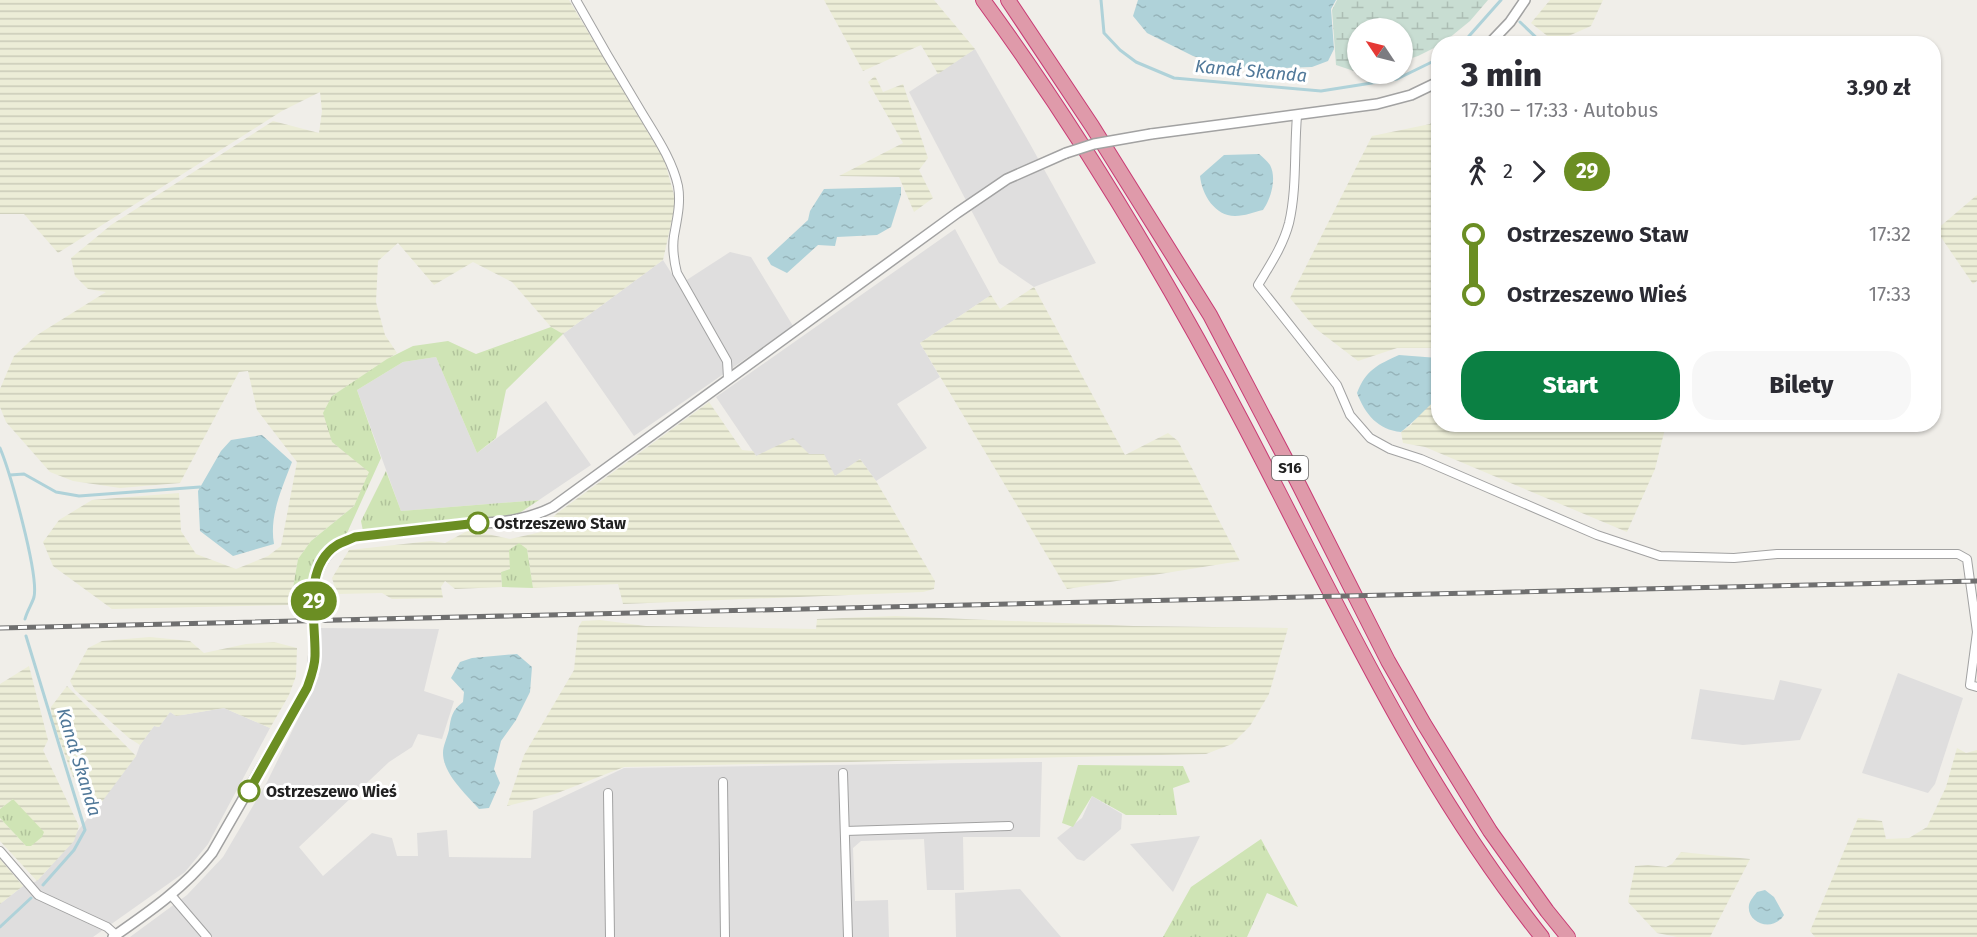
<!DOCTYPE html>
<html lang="pl">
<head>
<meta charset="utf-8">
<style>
  body { margin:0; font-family:"Fira Sans",sans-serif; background:#f7f7f7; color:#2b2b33; height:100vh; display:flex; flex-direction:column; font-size:22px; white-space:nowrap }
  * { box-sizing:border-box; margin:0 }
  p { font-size:20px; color:#7c7c81 }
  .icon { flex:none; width:33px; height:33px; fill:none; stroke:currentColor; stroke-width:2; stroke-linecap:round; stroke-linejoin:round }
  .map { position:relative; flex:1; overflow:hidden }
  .panel { position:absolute; left:1431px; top:36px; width:510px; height:396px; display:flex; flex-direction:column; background:#fff; border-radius:24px; box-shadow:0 2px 4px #0004 }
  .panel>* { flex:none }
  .badge { padding:0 12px; border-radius:20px; font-size:21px; line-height:39px }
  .needle { width:39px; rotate:305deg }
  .fabs { position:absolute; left:1347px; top:18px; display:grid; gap:12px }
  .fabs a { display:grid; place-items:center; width:66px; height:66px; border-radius:50%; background:#fff; box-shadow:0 2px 4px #0004; font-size:30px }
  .map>.badge { position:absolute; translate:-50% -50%; box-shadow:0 0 0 3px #fff }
  .legs { display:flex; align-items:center; gap:9px; height:66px; padding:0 30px; font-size:20px }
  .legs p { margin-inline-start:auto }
  .head { display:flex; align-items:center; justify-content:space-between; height:102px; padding:0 30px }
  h1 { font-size:33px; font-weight:800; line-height:45px }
  .cta { display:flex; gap:12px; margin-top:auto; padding:12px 30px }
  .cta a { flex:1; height:69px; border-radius:24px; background:#0b8043; color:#fff; font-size:24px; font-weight:800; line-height:69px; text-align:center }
  .cta a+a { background:#f7f7f7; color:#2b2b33 }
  ul { padding:0 30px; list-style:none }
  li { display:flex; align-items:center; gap:21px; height:60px; font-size:22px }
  li i { display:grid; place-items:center; width:9px; height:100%; margin:0 8px; background:currentColor }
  li i::after { content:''; width:15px; height:15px; margin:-8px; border:4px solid; border-radius:50%; background:#fff }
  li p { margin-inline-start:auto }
  li:first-child i { background:linear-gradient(#0000 50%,currentColor 0) }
  li:last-child i { background:linear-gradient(currentColor 50%,#0000 0) }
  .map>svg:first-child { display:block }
  .residential { fill:#dfdede }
  .farmland { fill:url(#farmland-rules) }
  .grass { fill:url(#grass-tufts) }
  .wetland { fill:url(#wetland-marsh) }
  .water { fill:url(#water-ripples) }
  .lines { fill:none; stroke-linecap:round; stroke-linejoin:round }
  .stream { stroke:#afd2d9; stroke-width:3 }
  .minor-casing { stroke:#a2a2a2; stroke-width:10 }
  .tertiary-casing { stroke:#a2a2a2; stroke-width:12 }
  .motorway-casing { stroke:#c93b74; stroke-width:16 }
  .minor { stroke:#fff; stroke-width:8 }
  .tertiary { stroke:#fff; stroke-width:9 }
  .motorway { stroke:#df9aaa; stroke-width:14 }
  .rail-casing { stroke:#6f6f6f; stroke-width:5 }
  .rail { stroke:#fff; stroke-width:3; stroke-dasharray:9; stroke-linecap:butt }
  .tertiary-bridge-casing { stroke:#a2a2a2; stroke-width:12; stroke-linecap:butt }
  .tertiary-bridge { stroke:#fff; stroke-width:9 }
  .line-1-casing { stroke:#fff; stroke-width:14 }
  .line-1 { stroke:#6b8e23; stroke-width:9 }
  .stop-1-dot { fill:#fff; stroke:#6b8e23; stroke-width:3 }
  .labels { text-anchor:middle; stroke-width:6; stroke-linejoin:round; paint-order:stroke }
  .shield { fill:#fff; stroke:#646464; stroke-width:1.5 }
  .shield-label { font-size:15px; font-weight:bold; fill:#212121 }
  .stop-label { font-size:16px; font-weight:bold; fill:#212121; stroke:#fff; text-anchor:start }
  .water-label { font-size:18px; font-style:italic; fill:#507899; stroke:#fff }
</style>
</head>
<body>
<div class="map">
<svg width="1977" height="937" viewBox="0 0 1977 937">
  <defs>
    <pattern id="farmland-rules" width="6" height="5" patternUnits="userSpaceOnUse" patternTransform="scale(1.5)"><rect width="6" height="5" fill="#ecedd7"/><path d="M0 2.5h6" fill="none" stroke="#cacbb8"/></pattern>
    <pattern id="grass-tufts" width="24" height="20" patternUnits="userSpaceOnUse" patternTransform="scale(1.5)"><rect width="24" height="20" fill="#cfe4b5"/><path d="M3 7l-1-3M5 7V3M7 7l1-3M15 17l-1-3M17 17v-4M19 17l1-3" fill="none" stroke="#b1c39b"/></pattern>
    <pattern id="wetland-marsh" width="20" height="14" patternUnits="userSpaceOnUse" patternTransform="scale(1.5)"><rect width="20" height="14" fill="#c8ddd2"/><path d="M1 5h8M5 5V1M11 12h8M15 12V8" fill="none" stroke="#acbdb4"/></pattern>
    <pattern id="water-ripples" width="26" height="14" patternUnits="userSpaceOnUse" patternTransform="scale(1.5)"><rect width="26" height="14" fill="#afd2d9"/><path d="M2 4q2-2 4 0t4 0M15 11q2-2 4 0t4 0" fill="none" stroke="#96b4ba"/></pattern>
  </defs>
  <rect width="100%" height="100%" fill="#f0eee9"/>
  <g class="residential">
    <polygon points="975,49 1030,144 1096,263 1034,287 999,263 909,92"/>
    <polygon points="955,229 991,295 920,343 940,377 897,404 927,448 876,481 860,459 835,477 756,456 716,397"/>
    <polygon points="730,252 751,257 793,326 634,436 563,334 663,260 679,285"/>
    <polygon points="436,357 477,453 546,401 591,465 539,500 401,511 357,390 403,362"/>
    <polygon points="319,628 439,629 424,691 454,701 442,739 418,734 412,747 389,762 299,847 323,876 372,833 392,838 397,856 418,856 417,833 447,830 449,857 531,858 533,811 624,768 1042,762 1040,837 963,837 964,890 927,890 924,839 861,841 853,848 855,901 888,900 889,937 130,937 187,895 223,857 267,782 319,676"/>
    <polygon points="1898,673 1963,698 1935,784 1928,793 1862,773"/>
    <polygon points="1780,680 1822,689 1800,740 1743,745 1691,739 1700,689 1774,700"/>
    <polygon points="224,708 270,728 208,844 185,872 93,937 0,937 0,904 23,886 37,881 49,868 136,756 140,745 154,726 159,727 170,712 176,716"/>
    <polygon points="1092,796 1122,814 1121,829 1084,861 1077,859 1057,838 1082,818"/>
    <polygon points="1200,836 1173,892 1130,844"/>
    <polygon points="1020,889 1061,937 956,937 955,893"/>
  </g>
  <g class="farmland">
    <polygon points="0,0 569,0 664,159 676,202 663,260 563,334 551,327 512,282 473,262 434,285 398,243 378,261 376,302 385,335 397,353 332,396 332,442 370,471 354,506 312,540 298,559 290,605 112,609 53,566 43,542 59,520 92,500 179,493 181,531 196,554 236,569 268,556 281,546 297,462 257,410 248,371 239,372 180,483 120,488 73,481 50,472 6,422 0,407 0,389 14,356 37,335 106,292 88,289 75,276 71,258 111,225 273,121 319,133 322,111 320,92 282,111 58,253 24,214 0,214"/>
    <polygon points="824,0 934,0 975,49 938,74 921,45 863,71"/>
    <polygon points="1550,0 1603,0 1591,26 1555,42 1531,23"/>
    <polygon points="875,76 883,92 903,84 928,158 919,170 933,198 914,212 899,177 839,176 903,143 868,82"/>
    <polygon points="1438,116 1438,343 1436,348 1397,348 1358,361 1315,328 1290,298 1372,136 1430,124"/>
    <polygon points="1977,195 1977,281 1973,284 1936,230"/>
    <polygon points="1034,287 1125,455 1168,433 1178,441 1240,561 1067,589 920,343 991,295 1000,309"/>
    <polygon points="1438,398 1438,424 1666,425 1655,469 1627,532 1425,447 1403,443 1401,432 1411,425 1421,411"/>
    <polygon points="709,402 742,450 753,451 756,456 793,438 809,454 824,454 835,476 860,459 876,481 935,581 934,589 923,592 623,604 618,584 533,588 527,549 510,569 501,572 502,587 455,589 445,581 441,587 443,598 392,599 382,593 337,594 332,578 349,550 431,541 445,543 469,530 510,539 541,532 556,514"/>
    <polygon points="895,616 1134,626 1288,628 1269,694 1250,726 1232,744 1206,754 624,767 555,794 507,806 524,755 574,670 578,628 582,621 600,620 646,626 816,629 817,619"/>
    <polygon points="150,637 190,641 204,653 246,644 274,642 297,648 296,676 289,695 270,728 224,708 176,716 170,712 159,727 154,726 140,745 129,738 75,690 70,681 88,648 102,641"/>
    <polygon points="29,666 48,740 43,750 79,826 74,841 37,881 0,841 0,818 26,846 13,799 0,809 0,684"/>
    <polygon points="67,686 136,756 101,803 73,777 52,719 51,707"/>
    <polygon points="1957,748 1966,753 1977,750 1977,937 1815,937 1810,931 1858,818 1882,821 1886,839 1909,838 1927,827 1946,787"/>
    <polygon points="1681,852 1750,859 1710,937 1677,937 1657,933 1628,902 1635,866 1648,865 1666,867 1672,864"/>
    <polygon points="0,859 23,886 0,904"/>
  </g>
  <g class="grass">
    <polygon points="551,327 563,334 506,390 496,438 477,453 436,357 403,362 357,390 381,458 347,533 325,550 316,562 311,576 308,612 290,605 298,559 311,541 354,506 369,472 332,442 323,413 332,396 387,359 413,346 448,341 476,354"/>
    <polygon points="386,471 401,511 539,500 518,514 363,531 361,521"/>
    <polygon points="519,543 527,549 533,588 502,587 501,572 510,569 509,550"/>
    <polygon points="1078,765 1183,766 1190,782 1173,788 1177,815 1126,815 1092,796 1073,827 1062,823"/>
    <polygon points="13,799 44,832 42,837 31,846 26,846 0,818 0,809"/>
    <polygon points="1261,839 1298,907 1267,893 1247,937 1163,937 1191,887"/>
  </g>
  <polygon class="wetland" points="1337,0 1488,0 1470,21 1443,43 1438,44 1438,46 1418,56 1403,61 1402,28 1358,28 1357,72 1336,65 1332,10"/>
  <g class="water">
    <polygon points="1138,0 1336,0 1331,9 1334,49 1328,61 1312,67 1256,69 1220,64 1193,56 1147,33 1133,16"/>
    <path d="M1259,154C1263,157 1267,161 1270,165C1277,178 1271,199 1263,210C1254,212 1245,216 1235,216C1215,216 1202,195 1200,176L1224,155Z"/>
    <polygon points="901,187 901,195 891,227 877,235 837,237 835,246 818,245 787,273 771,265 767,258 808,220 810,211 824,189"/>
    <path d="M1399,355L1438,358V398C1425,409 1414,422 1401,432C1378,430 1365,414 1357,393C1366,370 1377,365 1399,355Z"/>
    <path d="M262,435L292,462C282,488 269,516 274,544L233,556L200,531L198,491L221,451L231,440Z"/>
    <path d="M517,654L532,667L530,692L516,720L501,741L494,769L500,783L489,808L479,809C466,794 443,774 443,753C443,746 447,738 449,730C451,717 452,710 463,702L464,692L451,678L460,662L472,658Z"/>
    <path d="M1765,890L1774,897L1784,915C1773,933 1746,923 1749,905C1750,900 1754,896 1757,892Z"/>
  </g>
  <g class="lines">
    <g class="stream">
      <polyline points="1101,0 1104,33 1120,50 1136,62 1174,78 1321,91 1397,79 1438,59"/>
      <polyline points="1520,22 1543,44"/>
      <polyline points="1462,44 1501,0"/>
      <path d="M0,448C10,472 39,574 34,597C32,604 27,611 25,619"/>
      <polyline points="10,475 24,474 56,492 79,496 200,487"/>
      <polyline points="26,636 85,830 74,850 43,885"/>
      <polyline points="0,927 31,898"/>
    </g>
    <g class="minor-casing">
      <g id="minor">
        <path d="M576,0C596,36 617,72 639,108C653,132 672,158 678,186C681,203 677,219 674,236C672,249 674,261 677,273L727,361L728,378"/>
        <path d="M1297,116C1294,151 1297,189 1289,223C1283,246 1270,265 1258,285L1337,385L1350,415L1370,438L1390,449L1421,459L1597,535L1660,556L1734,558L1777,554H1958L1967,559L1977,632L1970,685L1977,687"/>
        <polyline points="843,773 848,937"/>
        <polyline points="723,782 725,937"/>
        <polyline points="608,793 610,937"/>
        <polyline points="845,831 1009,826"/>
        <polyline points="0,851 38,895 107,927 116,935"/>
        <polyline points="171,895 207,937"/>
      </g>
    </g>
    <g class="tertiary-casing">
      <g id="tertiary">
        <polyline points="1489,44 1510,22 1525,0"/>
        <polyline points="1151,134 1377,104 1411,95 1438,82"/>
        <path d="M313,596C315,577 319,560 335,547C349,535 370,535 387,533C410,531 432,527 455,525C492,522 519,524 553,507L957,213L1007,179L1066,153"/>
        <path d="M113,937C149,912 184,888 212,853L307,688L313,672L315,638"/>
      </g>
    </g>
    <g class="motorway-casing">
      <g id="motorway">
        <path d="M983,0C1081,134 1167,278 1244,425C1336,600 1418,782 1542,937"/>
        <polyline points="1008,0 1092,126 1210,315 1294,475 1388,661 1424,724 1490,831 1547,911 1568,937"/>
      </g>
    </g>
    <use href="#minor" class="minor"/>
    <use href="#tertiary" class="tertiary"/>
    <use href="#motorway" class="motorway"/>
    <g class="rail-casing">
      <polyline id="rail" points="0,628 1977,581"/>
    </g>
    <use href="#rail" class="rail"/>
    <g class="tertiary-bridge-casing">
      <g id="tertiary-bridge">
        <polyline points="1066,153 1094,144 1151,134"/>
        <polyline points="313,596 315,638"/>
      </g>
    </g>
    <use href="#tertiary-bridge" class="tertiary-bridge"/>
  </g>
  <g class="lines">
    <g class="line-1-casing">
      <path id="line-1" d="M249,791L307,688C311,677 315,667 315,656C316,621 302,567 337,545C342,542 349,540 355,537L478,523"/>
    </g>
    <use href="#line-1" class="line-1"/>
  </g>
  <g class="stop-1-dot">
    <circle cx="478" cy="523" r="10"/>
    <circle cx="249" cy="791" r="10"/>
  </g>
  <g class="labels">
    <rect class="shield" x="1272" y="456" width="36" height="24" rx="4.5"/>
    <g class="shield-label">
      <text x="1290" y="473">S16</text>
    </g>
    <g class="stop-label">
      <text x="494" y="529">Ostrzeszewo Staw</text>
      <text x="266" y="797">Ostrzeszewo Wieś</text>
    </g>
    <g class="water-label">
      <text transform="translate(1251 71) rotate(5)" y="6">Kanał Skanda</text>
      <text transform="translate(79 762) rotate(73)" y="6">Kanał Skanda</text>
    </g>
  </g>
</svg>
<div class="fabs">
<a><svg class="needle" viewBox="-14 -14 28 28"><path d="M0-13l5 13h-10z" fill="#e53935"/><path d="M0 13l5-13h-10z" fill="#7c7c81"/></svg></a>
</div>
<b class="badge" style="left:314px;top:601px;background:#6b8e23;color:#fff">29</b>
<section class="panel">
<div class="head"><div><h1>3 min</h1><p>17:30 – 17:33 · Autobus</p></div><b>3.90 zł</b></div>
<div class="legs"><svg class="icon" aria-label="walk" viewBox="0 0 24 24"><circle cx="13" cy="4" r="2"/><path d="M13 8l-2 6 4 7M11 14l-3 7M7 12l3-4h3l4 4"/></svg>2<svg class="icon" aria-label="forward" viewBox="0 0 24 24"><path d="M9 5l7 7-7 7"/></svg><b class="badge" style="background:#6b8e23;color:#fff">29</b></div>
<ul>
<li><i style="color:#6b8e23"></i><b>Ostrzeszewo Staw</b><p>17:32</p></li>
<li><i style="color:#6b8e23"></i><b>Ostrzeszewo Wieś</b><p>17:33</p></li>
</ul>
<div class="cta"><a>Start</a><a>Bilety</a></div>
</section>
</div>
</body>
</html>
